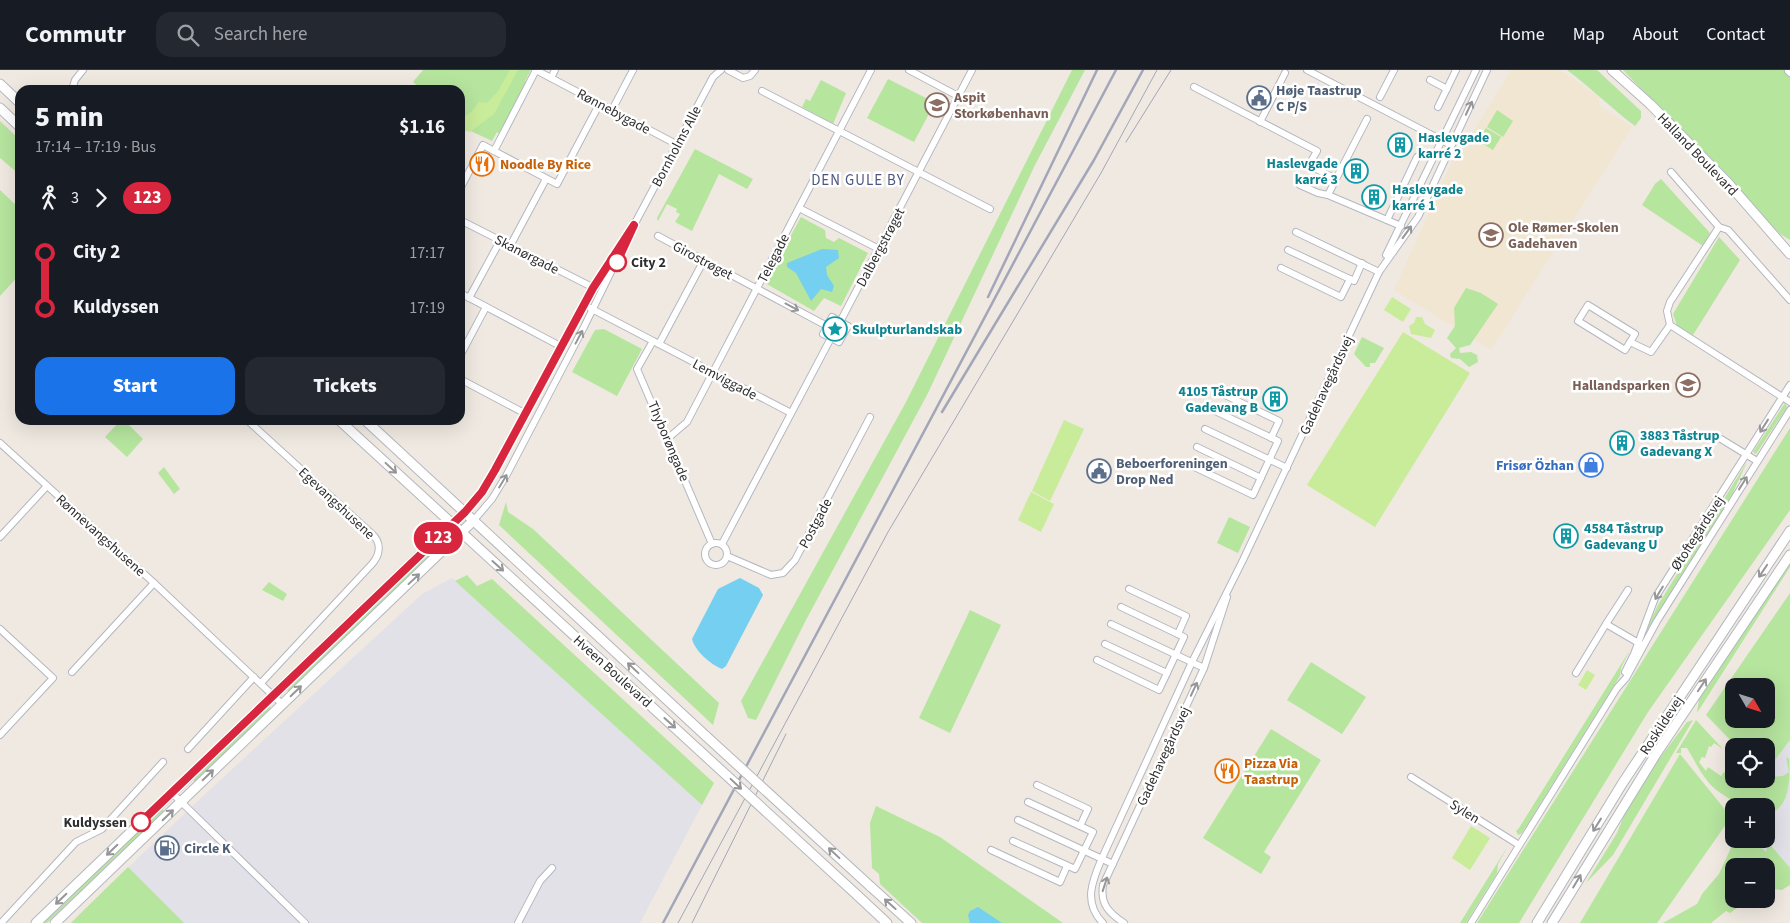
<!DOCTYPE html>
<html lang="en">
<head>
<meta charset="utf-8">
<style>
  body { margin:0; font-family:"Source Sans 3",sans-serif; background:#242831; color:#f1f3f6; height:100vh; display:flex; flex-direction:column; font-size:19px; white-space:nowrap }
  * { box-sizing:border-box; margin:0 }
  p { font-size:16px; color:#9ea1a6 }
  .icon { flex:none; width:28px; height:28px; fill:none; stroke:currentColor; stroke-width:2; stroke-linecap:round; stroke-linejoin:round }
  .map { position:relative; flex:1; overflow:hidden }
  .drawer { position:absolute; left:15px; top:15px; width:450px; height:340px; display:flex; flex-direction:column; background:#171b24; border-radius:15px; box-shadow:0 5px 20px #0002 }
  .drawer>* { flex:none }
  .badge { padding:0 10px; border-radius:16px; font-size:18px; line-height:32px }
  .needle { width:32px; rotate:129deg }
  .fabs { position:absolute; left:1725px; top:608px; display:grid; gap:10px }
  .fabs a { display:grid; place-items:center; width:50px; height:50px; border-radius:10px; background:#171b24; box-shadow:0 5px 20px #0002; font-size:25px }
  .map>.badge { position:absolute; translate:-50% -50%; box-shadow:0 0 0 2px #fff }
  .legs { display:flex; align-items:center; gap:8px; height:55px; padding:0 20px; font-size:16px }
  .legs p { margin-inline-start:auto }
  .head { display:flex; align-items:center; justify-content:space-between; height:85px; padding:0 20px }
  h1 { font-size:28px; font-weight:800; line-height:38px }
  .action { display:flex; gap:10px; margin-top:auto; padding:10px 20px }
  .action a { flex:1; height:58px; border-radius:15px; background:#1a73e8; color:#fff; font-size:20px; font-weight:800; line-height:58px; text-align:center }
  .action a+a { background:#242831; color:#f1f3f6 }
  ul { padding:0 20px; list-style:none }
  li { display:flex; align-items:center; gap:18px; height:55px; font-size:19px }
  li i { display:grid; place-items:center; width:8px; height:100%; margin:0 6px; background:currentColor }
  li i::after { content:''; width:12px; height:12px; margin:-6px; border:4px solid; border-radius:50%; background:#171b24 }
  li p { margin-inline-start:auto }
  li:first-child i { background:linear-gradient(#0000 50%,currentColor 0) }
  li:last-child i { background:linear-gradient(currentColor 50%,#0000 0) }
  header { display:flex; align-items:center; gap:30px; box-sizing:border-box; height:70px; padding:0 25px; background:#171b24; border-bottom:1px solid #363941 }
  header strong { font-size:24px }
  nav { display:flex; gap:28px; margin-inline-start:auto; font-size:18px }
  .search { width:350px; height:45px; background:#242831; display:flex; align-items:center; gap:12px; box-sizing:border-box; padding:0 18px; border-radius:15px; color:#9ea1a6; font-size:19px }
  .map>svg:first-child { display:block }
  .industrial { fill:#e3e1e8 }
  .education { fill:#f0e6d1 }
  .green { fill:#b6e59e; fill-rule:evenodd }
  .pitch { fill:#c9ec9a }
  .water { fill:#75cff0 }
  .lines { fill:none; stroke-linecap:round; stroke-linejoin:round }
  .minor-casing { stroke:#b4b7c1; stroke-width:8 }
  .tertiary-casing { stroke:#b4b7c1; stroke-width:11 }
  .secondary-casing { stroke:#b4b7c1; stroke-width:11 }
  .minor { stroke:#fff; stroke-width:6 }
  .tertiary { stroke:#fff; stroke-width:9 }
  .secondary { stroke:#fff; stroke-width:9 }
  .tram { stroke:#a3a6b8; stroke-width:1 }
  .rail { stroke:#a3a6b8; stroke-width:2.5 }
  .tertiary-bridge-casing { stroke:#b4b7c1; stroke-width:11; stroke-linecap:butt }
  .tertiary-bridge { stroke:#fff; stroke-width:9 }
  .oneway { stroke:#969696 }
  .line-1-casing { stroke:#fff; stroke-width:11 }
  .line-1 { stroke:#d7263d; stroke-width:8 }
  .stop-1-dot { fill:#fff; stroke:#d7263d; stroke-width:2.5 }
  .labels { text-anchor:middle; stroke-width:5; stroke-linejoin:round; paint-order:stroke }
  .service-label { font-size:14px; font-weight:bold; fill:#4e5e75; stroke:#fff; text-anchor:start }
  .education-label { font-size:14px; font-weight:bold; fill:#785e54; stroke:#fff; text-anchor:start }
  .street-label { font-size:14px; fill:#2e2e2e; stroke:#fff }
  .culture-label { font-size:14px; font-weight:bold; fill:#0d838f; stroke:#fff; text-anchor:start }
  .food-label { font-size:14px; font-weight:bold; fill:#c56008; stroke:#fff; text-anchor:start }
  .stop-label { font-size:14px; font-weight:bold; fill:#2e2e2e; stroke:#fff; text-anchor:start }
  .shop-label { font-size:14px; font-weight:bold; fill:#366cbe; stroke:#fff; text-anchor:end }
  .neighbourhood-label { font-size:15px; letter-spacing:1px; fill:#4d5680; stroke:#fff }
</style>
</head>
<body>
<header>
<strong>Commutr</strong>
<div class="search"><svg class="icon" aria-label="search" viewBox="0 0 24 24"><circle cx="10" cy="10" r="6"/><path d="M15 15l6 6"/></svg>Search here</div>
<nav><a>Home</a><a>Map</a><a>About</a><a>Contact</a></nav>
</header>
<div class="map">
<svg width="1790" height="853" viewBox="0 0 1790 853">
  <rect width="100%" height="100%" fill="#efe9e1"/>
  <g class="industrial">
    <polygon points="452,508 702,735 640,853 70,853 203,726 422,524"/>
    <polygon points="1790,670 1790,815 1750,769 1766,769 1766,736 1740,736 1761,709 1766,709 1766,702"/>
  </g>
  <polygon class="education" points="1511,0 1560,0 1600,28 1598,35 1632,57 1491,280 1394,220 1466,61 1472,64"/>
  <g class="green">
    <polygon points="423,0 531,0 525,11 527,12 500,64 497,62 492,71 460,56 460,20 422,20 413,12"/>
    <polygon points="1072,0 1085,0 1035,95 928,323 806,550 756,650 748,648 741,631 906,332"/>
    <path d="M1567,0H1597L1641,41V48L1635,56C1611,38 1591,18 1567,0Z"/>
    <polygon points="1623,0 1790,0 1790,170 1780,164"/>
    <polygon points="888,9 930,30 932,38 914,72 867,48"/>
    <polygon points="821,10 846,23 833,54 802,37 806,29 810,31"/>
    <polygon points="1497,40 1513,51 1503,67 1487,57"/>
    <polygon points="0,51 20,70 20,105 0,88"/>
    <polygon points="1486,58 1501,67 1493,80 1478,71"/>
    <polygon points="695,79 753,109 747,119 719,104 692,161 675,152 680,144 676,142 677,139 667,134 658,151 657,148"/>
    <polygon points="1661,109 1710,163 1703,176 1642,135 1655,114"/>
    <polygon points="0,120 20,139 20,204 0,226"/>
    <polygon points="801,147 825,160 826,168 834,172 839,168 868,183 841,236 824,228 814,241 765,213"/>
    <polygon points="1719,167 1740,190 1693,265 1677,256 1673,244"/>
    <polygon points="1466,218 1481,223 1498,234 1470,275 1459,278 1460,283 1471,282 1477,285 1478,292 1469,297 1460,289 1451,288 1450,284 1456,278 1447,268 1455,256 1454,238"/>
    <polygon points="604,259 642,279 617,326 572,302 595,260"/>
    <polygon points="1362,267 1384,278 1375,293 1370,293 1370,297 1366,297 1354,284"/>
    <polygon points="1785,333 1787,337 1756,384 1753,382"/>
    <polygon points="121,350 124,350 143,369 127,387 105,367"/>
    <polygon points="1790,358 1790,440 1648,642 1519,853 1477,853"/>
    <polygon points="1747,392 1730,429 1644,565 1658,535"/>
    <polygon points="164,397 180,419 174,424 158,403"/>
    <polygon points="506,432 508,442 533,459 719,633 713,655 499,455"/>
    <polygon points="1229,447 1250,457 1238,483 1217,473"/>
    <polygon points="439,473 443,476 289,622 286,619"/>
    <polygon points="1790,492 1790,497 1697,643 1699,629"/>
    <polygon points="467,505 477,516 492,509 714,713 702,735 455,511"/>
    <polygon points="269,512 287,524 283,531 262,520"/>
    <path d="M1790,523V670L1766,702V676H1736L1706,645ZM1734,616H1766V649H1734Z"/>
    <polygon points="970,540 1001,555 950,663 919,648"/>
    <polygon points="1630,580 1621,598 1620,606 1522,763 1518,765 1516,761 1519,758"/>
    <polygon points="1311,592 1366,627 1342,664 1287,630"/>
    <polygon points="269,636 272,639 195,712 192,709"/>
    <polygon points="1693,650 1613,785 1586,813 1617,763 1627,738 1659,689 1687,652"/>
    <path d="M1696,650L1723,679L1714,673L1711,677L1709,676L1705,688L1702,687L1699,692L1706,701L1708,697L1721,706L1724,702L1728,704L1734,695V709H1766V707L1783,706L1789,702L1786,687L1789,689C1790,706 1790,735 1773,742L1762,731L1749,736L1737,735C1730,728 1721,724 1714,718C1702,707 1695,691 1687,678H1681V683H1676Z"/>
    <polygon points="1271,659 1321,690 1264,782 1271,787 1261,804 1203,768"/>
    <polygon points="1680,684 1731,747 1657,853 1580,853"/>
    <polygon points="876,736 940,767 1063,853 922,853 880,814 879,804 872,798 870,753"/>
    <polygon points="162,739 164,741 47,853 41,853"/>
    <polygon points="1735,769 1754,770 1766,782 1767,778 1760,769 1768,772 1790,798 1790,815 1782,820 1766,818 1766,796 1734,796 1734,829 1750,829 1730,843 1726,841 1711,853 1663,853 1697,834 1702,824 1719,804"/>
    <polygon points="1508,776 1498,794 1497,803 1466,853 1460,853"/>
    <polygon points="128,797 184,853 71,853"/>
  </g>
  <g class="pitch">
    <polygon points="510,0 518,0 494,44 470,62 460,59 460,50 471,42 479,32 487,33 498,21"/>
    <polygon points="1392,227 1411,239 1403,252 1384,240"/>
    <polygon points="1416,247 1422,247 1425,254 1435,260 1431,268 1411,264 1409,256 1414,253"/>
    <polygon points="1403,262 1470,303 1375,457 1307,415"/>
    <polygon points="1064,350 1084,359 1050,431 1032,421"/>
    <polygon points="1031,422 1054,434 1041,462 1018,450"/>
    <polygon points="1587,600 1595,605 1586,620 1578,615"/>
    <polygon points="1471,756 1490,768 1470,800 1452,788"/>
  </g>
  <g class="water">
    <polygon points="822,179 838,180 839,188 826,197 827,205 834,216 832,222 821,219 811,231 796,203 787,197 787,193"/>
    <path d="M740,508L759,518L763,525L726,596L722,599C710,594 695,581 692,569L718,519Z"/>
    <polygon points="978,837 1002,853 970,853 968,845 970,841"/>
  </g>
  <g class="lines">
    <g class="minor-casing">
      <g id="minor">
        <polyline points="728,0 743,8 750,6 755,0"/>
        <polyline points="909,0 958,26"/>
        <polyline points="1307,0 1451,75"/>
        <polyline points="1788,1 1790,3"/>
        <polyline points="551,8 676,74"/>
        <polyline points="1430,10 1447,19"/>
        <polyline points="1194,17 1317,81 1309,95 1336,109 1328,125 1401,156"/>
        <polyline points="72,20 75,10 83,0"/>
        <polyline points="762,21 990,139"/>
        <polyline points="1380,27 1394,0"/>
        <polyline points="1438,37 1456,0"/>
        <polyline points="612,40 633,0"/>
        <polyline points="1260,52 1285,3"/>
        <polyline points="494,81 557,114 600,33"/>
        <polyline points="1671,102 1719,157 1728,160 1790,230"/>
        <polyline points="1336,109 1367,49"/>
        <polyline points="1300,115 1318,123 1328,125"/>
        <polyline points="460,119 483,75 494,81 536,0 551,8 555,0"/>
        <polyline points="799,138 879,179"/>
        <polyline points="460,150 594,218"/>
        <polyline points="1387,150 1417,87"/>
        <polyline points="1719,157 1670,232 1667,241 1670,255 1790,332"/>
        <polyline points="1296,162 1379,202"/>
        <polyline points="658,166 827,256"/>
        <polyline points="510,176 546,109"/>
        <polyline points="1288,180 1354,211 1362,193"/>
        <polyline points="1386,185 1476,0"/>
        <polyline points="1281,198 1341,227 1350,209"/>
        <polyline points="460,223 562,277"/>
        <polyline points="469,228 500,171"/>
        <polygon points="1588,235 1635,264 1625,280 1578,251"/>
        <polyline points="590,238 791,343"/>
        <polygon points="832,247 848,256 839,272 823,264"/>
        <polyline points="840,252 972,0"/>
        <polyline points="653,271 637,299 712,474"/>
        <polyline points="1630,272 1651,282 1670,255"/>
        <polyline points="659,274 704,190"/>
        <polyline points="460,286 486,237"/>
        <polyline points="460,309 526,344"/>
        <polyline points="1221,323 1279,351 1271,368"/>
        <path d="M247,350L372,464C382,473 380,485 372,494L261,613"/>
        <polyline points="1205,359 1287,398"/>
        <polyline points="667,369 687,352 871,0"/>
        <polyline points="1721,369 1757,391"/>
        <polyline points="0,373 154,513 282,634"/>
        <polyline points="1197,377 1261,408"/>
        <polyline points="1188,394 1253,425 1278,371 1213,340"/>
        <polyline points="465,442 482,422 495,400 593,218 622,173"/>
        <polyline points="474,450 492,429 506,406 584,257 634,155 713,7 721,0"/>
        <polyline points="0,467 47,416"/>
        <circle cx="716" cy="484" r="11"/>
        <polyline points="722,474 831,268"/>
        <polyline points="727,486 771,505 783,503 795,490 870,347"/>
        <polyline points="1129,519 1186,546 1178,564"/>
        <polyline points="1111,554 1204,598"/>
        <polyline points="1606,554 1628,520"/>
        <polyline points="0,559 53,608 0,665"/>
        <polyline points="1105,574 1167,603"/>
        <polyline points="1097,590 1159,620 1184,567 1121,537"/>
        <polyline points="72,602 154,513"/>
        <polyline points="1625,602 1634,584 1655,528 1790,315"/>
        <polyline points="1576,603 1606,554 1642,575"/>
        <polyline points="188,679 254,607"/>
        <polyline points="1411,707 1519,775"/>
        <polyline points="1037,715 1088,739 1080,756"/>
        <polyline points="172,723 305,853"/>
        <polyline points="1018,750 1113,794"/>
        <polyline points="1013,771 1075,799 1093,762 1028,732"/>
        <polyline points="991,780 1060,812 1067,796"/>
        <polyline points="2,852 76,772 102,759 163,692"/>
        <polyline points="518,853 540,811 552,798"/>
        <path d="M1103,853C1083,833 1092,811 1102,788L1192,592L1243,490L1379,202L1418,147L1487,0"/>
        <path d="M1124,853C1109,843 1100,834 1103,815L1204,598L1227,527"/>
        <polyline points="1471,853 1617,618 1626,608 1657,551 1790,340"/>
      </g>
    </g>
    <g class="tertiary-casing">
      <g id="tertiary">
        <polyline points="1612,0 1650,34 1728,113 1790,184"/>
        <polyline points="0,14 20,33"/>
        <polyline points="0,38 20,57"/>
        <polyline points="339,350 700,681"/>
        <polyline points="365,350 707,667"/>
        <polyline points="870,816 911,853"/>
        <polyline points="857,825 887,853"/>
        <polyline points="36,853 465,442"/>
        <polyline points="55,853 474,450"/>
      </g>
    </g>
    <g class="secondary-casing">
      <g id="secondary">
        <polyline points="1537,853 1622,714 1790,461"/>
        <polyline points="1552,853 1656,684 1790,485"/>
      </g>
    </g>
    <use href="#minor" class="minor"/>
    <use href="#tertiary" class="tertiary"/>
    <use href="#secondary" class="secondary"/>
    <g class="tram">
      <polyline points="1126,72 1171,0"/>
      <polyline points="678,853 888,462 1101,103 1157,0"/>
      <polyline points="692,853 786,664"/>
    </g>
    <g class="rail">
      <polyline points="988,227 1097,0"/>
      <polyline points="942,342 1094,90 1143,0"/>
      <polyline points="663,853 1116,0"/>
    </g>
    <g class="tertiary-bridge-casing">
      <g id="tertiary-bridge">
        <polyline points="707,667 870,816"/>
        <polyline points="700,681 857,825"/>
      </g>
    </g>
    <use href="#tertiary-bridge" class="tertiary-bridge"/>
  </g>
  <defs><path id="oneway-shaft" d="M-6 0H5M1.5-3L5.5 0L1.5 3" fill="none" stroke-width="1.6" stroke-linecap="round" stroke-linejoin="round" transform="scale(1.25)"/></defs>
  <g class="oneway">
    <use href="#oneway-shaft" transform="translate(1469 38) rotate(-65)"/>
    <use href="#oneway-shaft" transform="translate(1407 162) rotate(-54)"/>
    <use href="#oneway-shaft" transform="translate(792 237) rotate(28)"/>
    <use href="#oneway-shaft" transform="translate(579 267) rotate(-62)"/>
    <use href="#oneway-shaft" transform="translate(1764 356) rotate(122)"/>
    <use href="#oneway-shaft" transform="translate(391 398) rotate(43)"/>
    <use href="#oneway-shaft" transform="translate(503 411) rotate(-59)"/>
    <use href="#oneway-shaft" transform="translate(1743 413) rotate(-58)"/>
    <use href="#oneway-shaft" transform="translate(498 496) rotate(42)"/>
    <use href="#oneway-shaft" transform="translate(1763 501) rotate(124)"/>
    <use href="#oneway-shaft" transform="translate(414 509) rotate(-43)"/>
    <use href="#oneway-shaft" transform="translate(1659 523) rotate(121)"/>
    <use href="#oneway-shaft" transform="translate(633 598) rotate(-137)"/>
    <use href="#oneway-shaft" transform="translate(1702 615) rotate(-56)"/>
    <use href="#oneway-shaft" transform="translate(1194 619) rotate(-65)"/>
    <use href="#oneway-shaft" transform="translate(296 621) rotate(-44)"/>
    <use href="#oneway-shaft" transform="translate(670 653) rotate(42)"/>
    <use href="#oneway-shaft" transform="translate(208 705) rotate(-44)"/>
    <use href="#oneway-shaft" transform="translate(736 714) rotate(43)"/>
    <use href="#oneway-shaft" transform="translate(168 745) rotate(-44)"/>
    <use href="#oneway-shaft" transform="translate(1597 755) rotate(122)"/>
    <use href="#oneway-shaft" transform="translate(112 780) rotate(136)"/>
    <use href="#oneway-shaft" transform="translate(834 783) rotate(-137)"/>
    <use href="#oneway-shaft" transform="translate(1577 811) rotate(-59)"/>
    <use href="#oneway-shaft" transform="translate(1105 814) rotate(-72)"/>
    <use href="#oneway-shaft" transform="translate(61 829) rotate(136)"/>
    <use href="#oneway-shaft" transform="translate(890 834) rotate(-138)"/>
  </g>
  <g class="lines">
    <g class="line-1-casing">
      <polyline id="line-1" points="141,752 465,442 482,422 495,400 593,218 634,155 617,192"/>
    </g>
    <use href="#line-1" class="line-1"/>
  </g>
  <defs>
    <g id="civic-ring" transform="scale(1.25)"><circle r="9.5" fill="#fff" stroke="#5c6f8a" stroke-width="1.5"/><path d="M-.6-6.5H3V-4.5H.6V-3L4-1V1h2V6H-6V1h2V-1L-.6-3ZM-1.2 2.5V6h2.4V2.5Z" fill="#5c6f8a"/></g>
    <g id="school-ring" transform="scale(1.25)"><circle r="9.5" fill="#fff" stroke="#8d6e63" stroke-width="1.5"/><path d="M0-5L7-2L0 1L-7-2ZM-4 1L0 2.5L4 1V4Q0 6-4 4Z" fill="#8d6e63"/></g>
    <g id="building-ring" transform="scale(1.25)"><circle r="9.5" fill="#fff" stroke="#0f9aa8" stroke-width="1.5"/><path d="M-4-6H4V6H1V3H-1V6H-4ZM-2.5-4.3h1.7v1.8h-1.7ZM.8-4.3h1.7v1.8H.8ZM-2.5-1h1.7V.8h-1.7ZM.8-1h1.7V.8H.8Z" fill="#0f9aa8"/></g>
    <g id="restaurant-ring" transform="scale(1.25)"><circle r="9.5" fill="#fff" stroke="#e8710a" stroke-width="1.5"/><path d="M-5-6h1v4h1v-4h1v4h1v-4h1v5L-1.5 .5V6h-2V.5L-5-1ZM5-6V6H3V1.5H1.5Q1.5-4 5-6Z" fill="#e8710a"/></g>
    <g id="sight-ring" transform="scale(1.25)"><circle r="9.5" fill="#fff" stroke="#0f9aa8" stroke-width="1.5"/><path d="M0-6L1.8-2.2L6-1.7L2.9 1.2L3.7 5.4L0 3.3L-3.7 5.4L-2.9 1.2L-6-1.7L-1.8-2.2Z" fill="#0f9aa8"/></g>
    <g id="shop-ring" transform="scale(1.25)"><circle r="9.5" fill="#fff" stroke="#3f7fe0" stroke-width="1.5"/><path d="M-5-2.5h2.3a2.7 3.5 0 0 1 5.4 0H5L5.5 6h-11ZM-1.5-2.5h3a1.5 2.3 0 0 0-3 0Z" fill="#3f7fe0"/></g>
    <g id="fuel-ring" transform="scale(1.25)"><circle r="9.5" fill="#fff" stroke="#5c6f8a" stroke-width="1.5"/><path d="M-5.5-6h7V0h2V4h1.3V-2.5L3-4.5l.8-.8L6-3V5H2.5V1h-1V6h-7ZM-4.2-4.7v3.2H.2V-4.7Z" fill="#5c6f8a"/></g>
  </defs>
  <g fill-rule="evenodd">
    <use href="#civic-ring" x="1259" y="28"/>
    <use href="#school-ring" x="937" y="35"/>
    <use href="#building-ring" x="1400" y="75"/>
    <use href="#restaurant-ring" x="482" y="94"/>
    <use href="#building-ring" x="1356" y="101"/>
    <use href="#building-ring" x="1374" y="127"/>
    <use href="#school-ring" x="1491" y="165"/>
    <use href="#sight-ring" x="835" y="259"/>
    <use href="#school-ring" x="1688" y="315"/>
    <use href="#building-ring" x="1275" y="329"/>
    <use href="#building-ring" x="1622" y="373"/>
    <use href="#shop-ring" x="1591" y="395"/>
    <use href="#civic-ring" x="1099" y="401"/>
    <use href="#building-ring" x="1566" y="466"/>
    <use href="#restaurant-ring" x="1227" y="701"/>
    <use href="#fuel-ring" x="167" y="778"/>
  </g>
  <g class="stop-1-dot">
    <circle cx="617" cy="192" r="9"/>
    <circle cx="141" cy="752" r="9"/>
  </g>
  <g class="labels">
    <g class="service-label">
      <text x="1276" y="25">Høje Taastrup<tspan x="1276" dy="16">C P/S</tspan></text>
      <text x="1116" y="398">Beboerforeningen<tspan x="1116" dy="16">Drop Ned</tspan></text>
      <text x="184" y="783">Circle K</text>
    </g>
    <g class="education-label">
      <text x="954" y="32">Aspit<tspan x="954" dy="16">Storkøbenhavn</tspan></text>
      <text x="1508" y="162">Ole Rømer-Skolen<tspan x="1508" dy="16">Gadehaven</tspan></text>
      <text x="1670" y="320" text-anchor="end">Hallandsparken</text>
    </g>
    <g class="street-label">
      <text transform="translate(614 41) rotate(28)" y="5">Rønnebygade</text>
      <text transform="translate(676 76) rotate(-62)" y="5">Bornholms Alle</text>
      <text transform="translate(1698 84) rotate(46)" y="5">Halland Boulevard</text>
      <text transform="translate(880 177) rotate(-62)" y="5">Dalbergstrøget</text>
      <text transform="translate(527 184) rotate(27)" y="5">Skanørgade</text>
      <text transform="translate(773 188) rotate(-63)" y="5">Telegade</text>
      <text transform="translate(703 190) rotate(28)" y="5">Girostrøget</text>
      <text transform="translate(725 309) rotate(28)" y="5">Lemviggade</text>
      <text transform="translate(1326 315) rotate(-65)" y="5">Gadehavegårdsvej</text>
      <text transform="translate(669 371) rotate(67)" y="5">Thyborøngade</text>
      <text transform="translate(337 433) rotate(43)" y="5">Egevangshusene</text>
      <text transform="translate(815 453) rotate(-62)" y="5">Postgade</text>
      <text transform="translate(1697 463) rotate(-57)" y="5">Øtoftegårdsvej</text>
      <text transform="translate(101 465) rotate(42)" y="5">Rønnevangshusene</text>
      <text transform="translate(613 601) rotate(42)" y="5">Hveen Boulevard</text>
      <text transform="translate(1661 655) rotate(-57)" y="5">Roskildevej</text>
      <text transform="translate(1163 686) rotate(-65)" y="5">Gadehavegårdsvej</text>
      <text transform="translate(1465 741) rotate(32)" y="5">Sylen</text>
    </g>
    <g class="culture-label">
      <text x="1418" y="72">Haslevgade<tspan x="1418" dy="16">karré 2</tspan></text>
      <text x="1338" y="98" text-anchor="end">Haslevgade<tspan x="1338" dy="16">karré 3</tspan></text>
      <text x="1392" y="124">Haslevgade<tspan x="1392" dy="16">karré 1</tspan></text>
      <text x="852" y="264">Skulpturlandskab</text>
      <text x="1258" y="326" text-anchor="end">4105 Tåstrup<tspan x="1258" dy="16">Gadevang B</tspan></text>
      <text x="1640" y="370">3883 Tåstrup<tspan x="1640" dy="16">Gadevang X</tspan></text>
      <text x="1584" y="463">4584 Tåstrup<tspan x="1584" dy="16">Gadevang U</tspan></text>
    </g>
    <g class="food-label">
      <text x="500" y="99">Noodle By Rice</text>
      <text x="1244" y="698">Pizza Via<tspan x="1244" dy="16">Taastrup</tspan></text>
    </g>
    <g class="stop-label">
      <text x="631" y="197">City 2</text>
      <text x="127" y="757" text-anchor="end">Kuldyssen</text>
    </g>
    <g class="shop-label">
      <text x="1574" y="400">Frisør Özhan</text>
    </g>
    <g class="neighbourhood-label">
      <text x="858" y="115">DEN GULE BY</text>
    </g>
  </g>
</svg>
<div class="fabs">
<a><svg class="needle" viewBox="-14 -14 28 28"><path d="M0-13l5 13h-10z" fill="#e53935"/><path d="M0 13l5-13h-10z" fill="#9ea1a6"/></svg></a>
<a><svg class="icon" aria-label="locate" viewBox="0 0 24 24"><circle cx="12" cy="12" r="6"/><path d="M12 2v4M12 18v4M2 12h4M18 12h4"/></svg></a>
<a>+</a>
<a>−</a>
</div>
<b class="badge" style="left:438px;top:468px;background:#d7263d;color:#fff">123</b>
<section class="drawer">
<div class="head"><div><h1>5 min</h1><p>17:14 – 17:19 · Bus</p></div><b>$1.16</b></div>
<div class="legs"><svg class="icon" aria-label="walk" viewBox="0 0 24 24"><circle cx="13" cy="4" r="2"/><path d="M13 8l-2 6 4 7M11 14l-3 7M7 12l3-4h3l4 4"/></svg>3<svg class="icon" aria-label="forward" viewBox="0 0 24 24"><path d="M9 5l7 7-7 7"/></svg><b class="badge" style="background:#d7263d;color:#fff">123</b></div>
<ul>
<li><i style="color:#d7263d"></i><b>City 2</b><p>17:17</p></li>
<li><i style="color:#d7263d"></i><b>Kuldyssen</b><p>17:19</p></li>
</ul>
<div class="action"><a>Start</a><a>Tickets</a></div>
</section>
</div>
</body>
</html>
